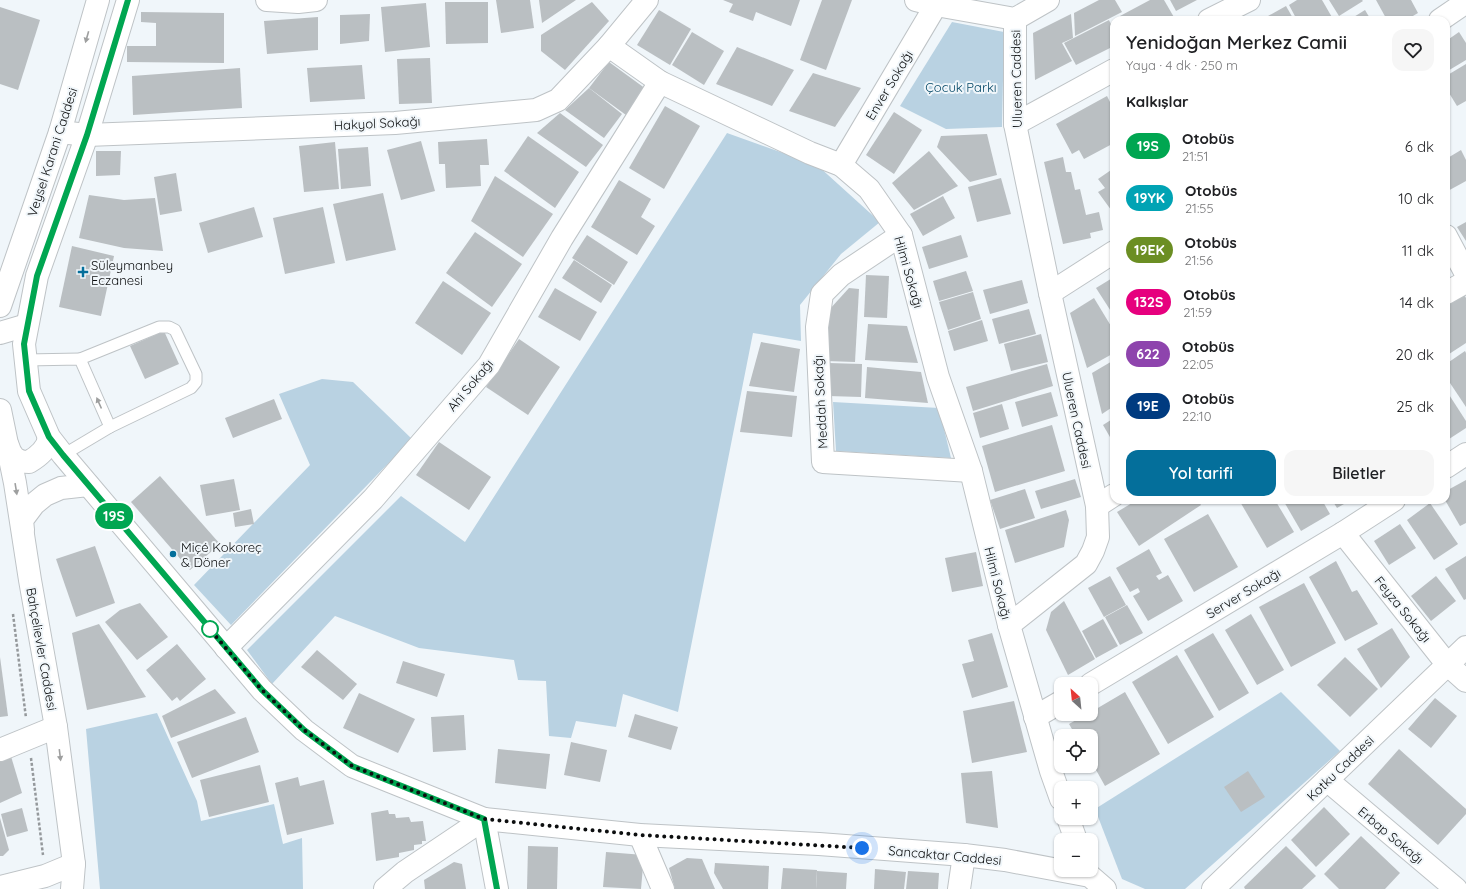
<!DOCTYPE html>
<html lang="tr">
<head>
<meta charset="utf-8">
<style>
  body { margin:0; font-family:Quicksand,sans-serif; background:#f6f6f6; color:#202124; height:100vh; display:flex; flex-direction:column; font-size:15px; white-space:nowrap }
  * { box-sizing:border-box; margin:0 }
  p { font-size:13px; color:#757577 }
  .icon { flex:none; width:22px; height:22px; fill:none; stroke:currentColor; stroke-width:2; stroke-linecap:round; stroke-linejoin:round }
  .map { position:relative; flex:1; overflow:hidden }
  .panel { position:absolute; left:1110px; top:16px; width:340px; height:488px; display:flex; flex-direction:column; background:#fff; border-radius:12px; box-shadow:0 1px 3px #0004 }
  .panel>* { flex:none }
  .badge { padding:0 8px; border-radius:13px; font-size:14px; line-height:26px }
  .needle { width:26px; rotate:333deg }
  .buttons { position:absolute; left:1054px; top:677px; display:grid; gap:8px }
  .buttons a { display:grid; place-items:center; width:44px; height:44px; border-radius:8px; background:#fff; box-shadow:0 1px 3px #0004; font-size:20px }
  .you { position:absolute; width:20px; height:20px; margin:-10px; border:3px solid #fff; border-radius:50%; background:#1a73e8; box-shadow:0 0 0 6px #1a73e833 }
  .map>.badge { position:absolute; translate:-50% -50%; box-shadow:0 0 0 2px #fff }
  h2 { padding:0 16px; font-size:15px; line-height:36px }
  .round { display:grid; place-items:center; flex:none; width:42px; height:42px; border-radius:12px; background:#f6f6f6 }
  .summary { display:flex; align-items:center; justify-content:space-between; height:68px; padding:0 16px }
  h1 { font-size:19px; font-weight:600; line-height:30px }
  .cta { display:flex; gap:8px; margin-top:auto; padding:8px 16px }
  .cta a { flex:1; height:46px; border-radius:12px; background:#046f9b; color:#fff; font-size:16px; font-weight:600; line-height:46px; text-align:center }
  .cta a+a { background:#f6f6f6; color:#202124 }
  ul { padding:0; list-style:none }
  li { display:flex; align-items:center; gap:12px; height:52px; padding:0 16px }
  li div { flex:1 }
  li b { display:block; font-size:15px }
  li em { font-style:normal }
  li .badge { min-width:44px; font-weight:700; text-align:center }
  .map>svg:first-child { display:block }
  .green { fill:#b9d2e2 }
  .building { fill:#babfc2 }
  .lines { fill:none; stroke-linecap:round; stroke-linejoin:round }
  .lane-casing { stroke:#bec3c6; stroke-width:13 }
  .street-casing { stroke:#bec3c6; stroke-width:24 }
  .secondary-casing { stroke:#bec3c6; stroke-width:24 }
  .path { stroke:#95999c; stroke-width:2.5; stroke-dasharray:3 2; stroke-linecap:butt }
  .lane { stroke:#fff; stroke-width:11 }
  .street { stroke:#fff; stroke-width:22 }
  .secondary { stroke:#fff; stroke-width:22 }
  .oneway { fill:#9e9f9f }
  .line-casing { stroke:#fff; stroke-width:9 }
  .line { stroke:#00a651; stroke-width:6 }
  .walk { stroke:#0c0e0f; stroke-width:4; stroke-dasharray:0 7.2 }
  .poi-dot { fill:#046f9b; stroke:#f0f6fa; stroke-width:1.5 }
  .stop-dot { fill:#fff; stroke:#00a651; stroke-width:2 }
  .labels { text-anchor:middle; stroke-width:4; stroke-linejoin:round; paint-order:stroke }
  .street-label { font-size:13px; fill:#0c0e0f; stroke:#f0f6fa }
  .park-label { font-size:13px; fill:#004564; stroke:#f0f6fa }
  .poi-label { font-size:13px; fill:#0c0e0f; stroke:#f0f6fa; text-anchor:start }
</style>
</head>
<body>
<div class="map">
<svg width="1466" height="889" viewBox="0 0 1466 889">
  <rect width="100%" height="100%" fill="#f0f6fa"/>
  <g class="green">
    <polygon points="952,22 1004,32 1002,127 946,129 900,106"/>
    <polygon points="727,133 817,165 880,222 841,254 800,305 801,341 753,333 678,712 623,694 616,727 576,721 571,738 549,736 546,681 518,680 514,660 419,648 335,616 272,684 247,650 401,496 465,542"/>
    <polygon points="322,379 353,382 412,439 231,625 194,585 310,465 279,394"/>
    <polygon points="833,402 939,408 951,458 836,451"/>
    <polygon points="1281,692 1340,751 1185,889 1145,889 1122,879 1095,809"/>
    <polygon points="157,713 197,801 201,821 274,804 283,844 302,838 303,889 100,889 86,729"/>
  </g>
  <g class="building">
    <polygon points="496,0 530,0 534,28 501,33"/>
    <polygon points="539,0 576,0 542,23"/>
    <polygon points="723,0 800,0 791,26 756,12 753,21 729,12 733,4"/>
    <polygon points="822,0 852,0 826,70 800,60"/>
    <polygon points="1099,0 1115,0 1122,12 1075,36 1074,13"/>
    <polygon points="1150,0 1164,0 1175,19 1123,20 1120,16"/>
    <polygon points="1170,0 1197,0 1176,11"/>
    <polygon points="1297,0 1322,0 1333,19 1297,20 1289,5"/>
    <polygon points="1329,0 1362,0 1363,1 1339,16"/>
    <polygon points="1376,0 1411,0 1418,13 1406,20 1387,20"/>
    <polygon points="445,2 488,2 488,43 446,44"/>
    <polygon points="592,2 609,21 565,70 541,51 541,35"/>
    <polygon points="426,3 430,47 385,52 381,7"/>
    <polygon points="1286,6 1294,20 1261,20"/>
    <polygon points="0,7 40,20 18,90 0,84"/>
    <polygon points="659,10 691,29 670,65 637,45"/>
    <polygon points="1365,10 1371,20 1349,20"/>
    <polygon points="141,12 224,13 224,63 127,62 127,46 156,46 156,23 141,22"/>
    <polygon points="370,14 369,41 340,44 340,15"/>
    <polygon points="1071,14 1073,38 1062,43 1072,61 1035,80 1033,33"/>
    <polygon points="318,17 318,50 267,54 264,21"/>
    <polygon points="1109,20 1114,31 1114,46 1076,65 1064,43"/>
    <polygon points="692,32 724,51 704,85 672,65"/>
    <polygon points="1459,32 1466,43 1466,60 1446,72 1446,41"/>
    <polygon points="737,47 794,70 772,106 716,84"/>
    <polygon points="430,58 432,103 399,104 397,59"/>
    <polygon points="609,62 646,89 626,115 589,88"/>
    <polygon points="1466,64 1466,101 1457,106 1446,88 1446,76"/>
    <polygon points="362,65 365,99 310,102 307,68"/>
    <polygon points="240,68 242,108 133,115 132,76"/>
    <polygon points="813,73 861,88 835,127 789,111"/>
    <polygon points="589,88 622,114 604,138 565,110"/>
    <polygon points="1107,96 1114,110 1114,143 1084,159 1079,150 1072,154 1056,124"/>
    <polygon points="665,106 700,126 664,189 629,168"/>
    <polygon points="894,112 922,130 894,174 866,155"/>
    <polygon points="560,113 603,145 586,167 537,133"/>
    <polygon points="987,134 997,175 970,182 937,147 941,136"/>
    <polygon points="528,136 579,172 555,208 504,171"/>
    <polygon points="487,139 489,165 480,165 481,186 446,188 445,164 439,164 438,142"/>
    <polygon points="421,141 435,191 401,200 387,150"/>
    <polygon points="335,142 339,189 304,192 299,146"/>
    <polygon points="368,147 371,186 341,189 338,149"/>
    <polygon points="1461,150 1466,160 1466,181 1446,192 1446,159"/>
    <polygon points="96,151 121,151 120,175 96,176"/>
    <polygon points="929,151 958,186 914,210 892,183"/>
    <polygon points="1063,157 1066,172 1071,172 1075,190 1080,189 1086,215 1099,212 1103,230 1090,233 1091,238 1063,244 1044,162"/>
    <polygon points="1114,168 1114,214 1098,192 1105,188 1098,179"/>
    <polygon points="176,173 182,211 160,215 154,177"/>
    <polygon points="495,176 553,214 523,257 471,221"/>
    <polygon points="1001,178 1011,214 977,222 968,187"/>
    <polygon points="619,180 651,199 641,217 655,226 637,255 591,227"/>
    <polygon points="383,193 396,250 346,261 333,204"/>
    <polygon points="89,195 124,200 155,198 163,251 124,248 79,238"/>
    <polygon points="943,196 955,218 923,236 910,214"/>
    <polygon points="254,207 263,237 208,253 199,223"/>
    <polygon points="323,207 335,263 285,274 273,218"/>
    <polygon points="1466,222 1466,241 1457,227"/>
    <polygon points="475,232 522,264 492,307 446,273"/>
    <polygon points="587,235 628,262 614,285 572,258"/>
    <polygon points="961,235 968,257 929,269 922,247"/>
    <polygon points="72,246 114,256 101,316 59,307"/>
    <polygon points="574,260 612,285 601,303 562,278"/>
    <polygon points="966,271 973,291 939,301 933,281"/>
    <polygon points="866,275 889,276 887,318 864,317"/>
    <polygon points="1114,277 1114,316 1096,288"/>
    <polygon points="1022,280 1028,303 990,314 983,290"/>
    <polygon points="443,281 491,313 462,355 415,323"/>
    <polygon points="555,288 597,312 580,341 538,317"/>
    <polygon points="849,288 859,289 855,362 826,361 829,310"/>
    <polygon points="1462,291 1466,298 1466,343 1446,356 1446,301"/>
    <polygon points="973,292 981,319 948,330 939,302"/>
    <polygon points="1094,298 1114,331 1114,353 1087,368 1070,313"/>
    <polygon points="1029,309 1036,334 999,344 992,319"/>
    <polygon points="982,320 988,341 954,351 948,331"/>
    <polygon points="868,324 907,326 918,363 865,360"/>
    <polygon points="164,331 179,364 145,379 130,346"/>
    <polygon points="1041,334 1048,362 1011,371 1004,344"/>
    <polygon points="519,339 560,367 528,415 486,387"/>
    <polygon points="761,342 800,349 794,392 749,386"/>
    <polygon points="1465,351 1466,353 1466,407 1446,377 1446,364"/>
    <polygon points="1114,360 1114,406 1102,414 1092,373"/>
    <polygon points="829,363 862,364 861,397 828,396"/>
    <polygon points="1047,364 1053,386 973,411 966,387"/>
    <polygon points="867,367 921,372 928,403 865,398"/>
    <polygon points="1446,390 1466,421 1466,428 1446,441"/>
    <polygon points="747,391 797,396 792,437 740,432"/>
    <polygon points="1051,392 1058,416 1022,427 1015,402"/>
    <polygon points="274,399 282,419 233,438 225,418"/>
    <polygon points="1002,404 1009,429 980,438 973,413"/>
    <polygon points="1114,418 1114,444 1103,425"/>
    <polygon points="1052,425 1065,471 995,492 982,446"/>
    <polygon points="439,442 491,477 469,510 416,475"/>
    <polygon points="160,476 220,544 190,570 131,502"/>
    <polygon points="234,479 240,510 206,516 200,485"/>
    <polygon points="1075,479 1081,497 1041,509 1035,491"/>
    <polygon points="1466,480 1466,523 1460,526 1445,500 1446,491"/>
    <polygon points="1025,489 1035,518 1000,529 990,500"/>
    <polygon points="1137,500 1198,500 1201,505 1139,546 1117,512"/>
    <polygon points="1239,500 1275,500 1294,532 1267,548"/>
    <polygon points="1283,500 1322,500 1330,514 1301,531"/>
    <polygon points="1332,500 1351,500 1337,508"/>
    <polygon points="1430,503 1458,544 1434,560 1407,520"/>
    <polygon points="251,509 254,524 235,527 233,513"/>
    <polygon points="1066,510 1069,520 1064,547 1015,563 1005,530"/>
    <polygon points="1208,514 1238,567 1194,592 1164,539"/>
    <polygon points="1400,524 1416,548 1389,565 1374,541"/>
    <polygon points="95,546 115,603 76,617 56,559"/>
    <polygon points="1149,549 1162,573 1156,576 1159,580 1168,575 1183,601 1148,621 1133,596 1140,592 1138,588 1130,592 1116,568"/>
    <polygon points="976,552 983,586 952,592 945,558"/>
    <polygon points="1466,556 1466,599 1464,600 1445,569"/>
    <polygon points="1336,561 1352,592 1357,590 1378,624 1345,641 1309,577"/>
    <polygon points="1110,576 1126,605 1104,617 1088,588"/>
    <polygon points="1436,576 1456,601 1431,621 1411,596"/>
    <polygon points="1304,583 1336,643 1291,667 1259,607"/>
    <polygon points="1064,601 1095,659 1068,675 1046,630 1051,612"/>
    <polygon points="140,603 168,637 137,660 105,622 120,610"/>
    <polygon points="1127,605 1143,633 1120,645 1105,617"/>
    <polygon points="1251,614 1284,670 1257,685 1225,630"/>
    <polygon points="1103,619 1118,646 1096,658 1082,631"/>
    <polygon points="99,624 146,697 87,710 72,633"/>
    <polygon points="1392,628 1410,657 1381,688 1357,649"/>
    <polygon points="992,633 1008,687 972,698 962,664 974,661 968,640"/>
    <polygon points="1213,633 1249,693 1219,711 1184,650"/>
    <polygon points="177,644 206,679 180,701 177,697 172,701 146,670"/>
    <polygon points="317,650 357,684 343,700 301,667"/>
    <polygon points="1177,655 1214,717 1168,744 1132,682"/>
    <polygon points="0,657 8,716 0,717"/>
    <polygon points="1345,657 1378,689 1350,717 1317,685"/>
    <polygon points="403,661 445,674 437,697 396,683"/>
    <polygon points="215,689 236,713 171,738 162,716"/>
    <polygon points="1125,692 1160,754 1105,786 1091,761 1091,736 1076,736 1069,724 1087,714 1091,714 1091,712"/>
    <polygon points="359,693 415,719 398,753 343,728"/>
    <polygon points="1435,698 1457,716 1431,748 1408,729"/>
    <polygon points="1014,701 1027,752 972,763 963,711"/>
    <polygon points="635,714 678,727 671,750 628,737"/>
    <polygon points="464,715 466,750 433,752 431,717"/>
    <polygon points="246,717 259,752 192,778 177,742"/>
    <polygon points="571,742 607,750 600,782 564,775"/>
    <polygon points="498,749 550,754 546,789 495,783"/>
    <polygon points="1399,749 1466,809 1466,814 1438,845 1368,784"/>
    <polygon points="10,753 22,793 0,803 0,758"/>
    <polygon points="260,765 269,802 209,817 200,780"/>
    <polygon points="992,771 998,828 966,823 961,773"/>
    <polygon points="1248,771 1265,797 1241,812 1224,787"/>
    <polygon points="298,777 300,786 324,780 334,824 287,835 275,783"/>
    <polygon points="1324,807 1350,834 1316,867 1291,840"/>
    <polygon points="22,808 28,831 7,837 1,814"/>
    <polygon points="388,810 389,814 395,814 396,818 409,817 411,822 423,821 426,841 422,841 422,844 414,845 414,850 399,853 399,857 376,861 371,813"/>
    <polygon points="0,818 9,850 3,856 0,856"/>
    <polygon points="1361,836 1400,873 1385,889 1339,889 1324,874"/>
    <polygon points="528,846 558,847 557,889 527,889"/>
    <polygon points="1286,846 1316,876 1302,889 1245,889 1244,887"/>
    <polygon points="606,852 644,855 641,889 603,887"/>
    <polygon points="687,858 702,859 715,889 675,889 669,868"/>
    <polygon points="454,862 462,864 466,889 425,889 424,880"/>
    <polygon points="715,863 769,866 768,889 723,889 714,873"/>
    <polygon points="783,868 817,870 816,889 781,889"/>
    <polygon points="875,869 906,872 904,889 874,889"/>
    <polygon points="817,871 847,873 846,889 816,889"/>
    <polygon points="908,871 939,873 938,889 906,889"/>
  </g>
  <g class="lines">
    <g class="lane-casing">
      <g id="lane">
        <polyline points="80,359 159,327 169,327 175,330 196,374 196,382 191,388 110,427"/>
        <polyline points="26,360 80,359 110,427 63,455"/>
      </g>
    </g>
    <g class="street-casing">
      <g id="street">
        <polyline points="267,0 298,2 316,0"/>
        <polyline points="1209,20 1249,0"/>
        <polyline points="1440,20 1465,3"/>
        <polyline points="609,46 660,82 810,153 841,165 869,189 901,235 938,377 971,471 1009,625"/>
        <polyline points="1015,124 1114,70"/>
        <polyline points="841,165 936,5"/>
        <polyline points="901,235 841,275 822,294 817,327 823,462 971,471"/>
        <polyline points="1446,236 1466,274"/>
        <polyline points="1050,293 1114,252"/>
        <polyline points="1446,293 1466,282"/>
        <polyline points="1446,467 1466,454"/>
        <polyline points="1097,506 1114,495"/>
        <polyline points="1343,533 1447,664 1466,681"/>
        <polyline points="226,648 373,499 489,365 562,238 660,82"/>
        <polyline points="1091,684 1343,533 1394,500"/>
        <polyline points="1035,717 1061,702"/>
        <polyline points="1327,780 1456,889"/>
        <polyline points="640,835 663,889"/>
        <polyline points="0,887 45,876 74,864"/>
        <polyline points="385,889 405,872 484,819"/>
        <polyline points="959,889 964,855"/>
        <polyline points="1213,889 1466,647"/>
      </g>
    </g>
    <g class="secondary-casing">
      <g id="secondary">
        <polyline points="128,0 87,135 37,276 24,344 29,391 49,437 63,455 262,690 304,730 352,766 484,819 640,835 819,844 964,855 1005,860 1090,876 1105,889"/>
        <polyline points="916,0 936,5 1015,19 1048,0"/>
        <polyline points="1015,19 1015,124 1050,293 1097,506 1098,537 1093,551 1086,564 1009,625 1051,771 1061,799"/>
        <polyline points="60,132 87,135 395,123 536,110 558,100 609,46 647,0"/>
        <polyline points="0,306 60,132 98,0"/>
        <polyline points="0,333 27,325"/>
        <polyline points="0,410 15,483 30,580 56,727 74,864 72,889"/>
        <path d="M8,446C11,457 17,462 29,462C39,456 48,449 49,437"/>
        <polyline points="23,530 22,520 34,504 45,495 61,488 88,485"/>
        <polyline points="0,750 56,727"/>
        <polyline points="1068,818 1076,840"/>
        <polyline points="484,819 497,889"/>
      </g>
    </g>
    <g class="path">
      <polyline points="13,614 26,718"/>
      <polyline points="31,758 43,855"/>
    </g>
    <use href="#lane" class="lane"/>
    <use href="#street" class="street"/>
    <use href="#secondary" class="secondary"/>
  </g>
  <defs><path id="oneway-solid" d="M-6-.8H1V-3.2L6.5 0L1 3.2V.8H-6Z"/></defs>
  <g class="oneway">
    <use href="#oneway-solid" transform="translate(87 37) rotate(106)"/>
    <use href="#oneway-solid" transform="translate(99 403) rotate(-114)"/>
    <use href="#oneway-solid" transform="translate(16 489) rotate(81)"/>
    <use href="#oneway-solid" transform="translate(60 755) rotate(83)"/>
  </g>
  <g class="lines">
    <g class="line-casing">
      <polyline id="line" points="128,0 87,135 37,276 24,344 29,391 49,437 63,455 262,690 304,730 352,766 484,819 497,889"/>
    </g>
    <use href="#line" class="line"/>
    <polyline class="walk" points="210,629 206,625 262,690 304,730 352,766 484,819 640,835 862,848"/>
  </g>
  <g class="poi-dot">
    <path d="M81 266h4v4h4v4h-4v4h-4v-4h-4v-4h4z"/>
    <circle cx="173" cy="554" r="4"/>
  </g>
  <circle class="stop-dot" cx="210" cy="629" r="8"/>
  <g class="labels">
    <g class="street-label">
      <text transform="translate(1016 79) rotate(-91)" y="5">Ulueren Caddesi</text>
      <text transform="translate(889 85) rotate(-59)" y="5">Enver Sokağı</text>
      <text transform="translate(377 123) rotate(-3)" y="5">Hakyol Sokağı</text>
      <text transform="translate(52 152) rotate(-72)" y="5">Veysel Karani Caddesi</text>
      <text transform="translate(909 272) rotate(74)" y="5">Hilmi Sokağı</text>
      <text transform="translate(470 385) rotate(-50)" y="5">Ahi Sokağı</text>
      <text transform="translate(820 402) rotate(-93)" y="5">Meddah Sokağı</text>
      <text transform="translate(1077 420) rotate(78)" y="5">Ulueren Caddesi</text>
      <text transform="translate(998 583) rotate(76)" y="5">Hilmi Sokağı</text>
      <text transform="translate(1243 593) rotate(-31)" y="5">Server Sokağı</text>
      <text transform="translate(1403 609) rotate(51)" y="5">Feyza Sokağı</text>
      <text transform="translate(42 649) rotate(80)" y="5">Bahçelievler Caddesi</text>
      <text transform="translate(1340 768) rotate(-44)" y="5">Kotku Caddesi</text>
      <text transform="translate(1391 835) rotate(40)" y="5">Erbap Sokağı</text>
      <text transform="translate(945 855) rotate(5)" y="5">Sancaktar Caddesi</text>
    </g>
    <g class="park-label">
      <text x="961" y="92">Çocuk Parkı</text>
    </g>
    <g class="poi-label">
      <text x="91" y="270">Süleymanbey<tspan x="91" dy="15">Eczanesi</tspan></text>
      <text x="181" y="552">Miçé Kokoreç<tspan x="181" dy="15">&amp; Döner</tspan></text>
    </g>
  </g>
</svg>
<div class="buttons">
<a><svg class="needle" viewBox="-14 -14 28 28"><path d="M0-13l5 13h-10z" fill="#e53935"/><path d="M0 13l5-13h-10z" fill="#757577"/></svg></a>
<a><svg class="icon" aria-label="locate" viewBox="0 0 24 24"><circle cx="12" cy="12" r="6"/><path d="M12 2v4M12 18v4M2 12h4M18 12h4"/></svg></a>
<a>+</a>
<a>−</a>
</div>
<div class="you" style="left:862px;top:848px"></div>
<b class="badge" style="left:114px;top:516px;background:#00a651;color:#fff">19S</b>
<section class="panel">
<div class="summary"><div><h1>Yenidoğan Merkez Camii</h1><p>Yaya · 4 dk · 250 m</p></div><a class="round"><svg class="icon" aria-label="heart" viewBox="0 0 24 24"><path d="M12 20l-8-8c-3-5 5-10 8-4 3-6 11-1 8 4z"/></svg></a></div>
<h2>Kalkışlar</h2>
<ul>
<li><span class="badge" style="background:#00a651;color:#fff">19S</span><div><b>Otobüs</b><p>21:51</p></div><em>6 dk</em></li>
<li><span class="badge" style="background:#00a3b4;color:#fff">19YK</span><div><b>Otobüs</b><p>21:55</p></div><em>10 dk</em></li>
<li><span class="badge" style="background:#6b8e23;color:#fff">19EK</span><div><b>Otobüs</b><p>21:56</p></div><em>11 dk</em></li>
<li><span class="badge" style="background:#e6007e;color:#fff">132S</span><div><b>Otobüs</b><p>21:59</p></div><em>14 dk</em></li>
<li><span class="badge" style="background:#8e44ad;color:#fff">622</span><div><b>Otobüs</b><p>22:05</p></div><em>20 dk</em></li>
<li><span class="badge" style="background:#003b80;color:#fff">19E</span><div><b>Otobüs</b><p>22:10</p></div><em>25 dk</em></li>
</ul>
<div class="cta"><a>Yol tarifi</a><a>Biletler</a></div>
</section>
</div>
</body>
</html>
